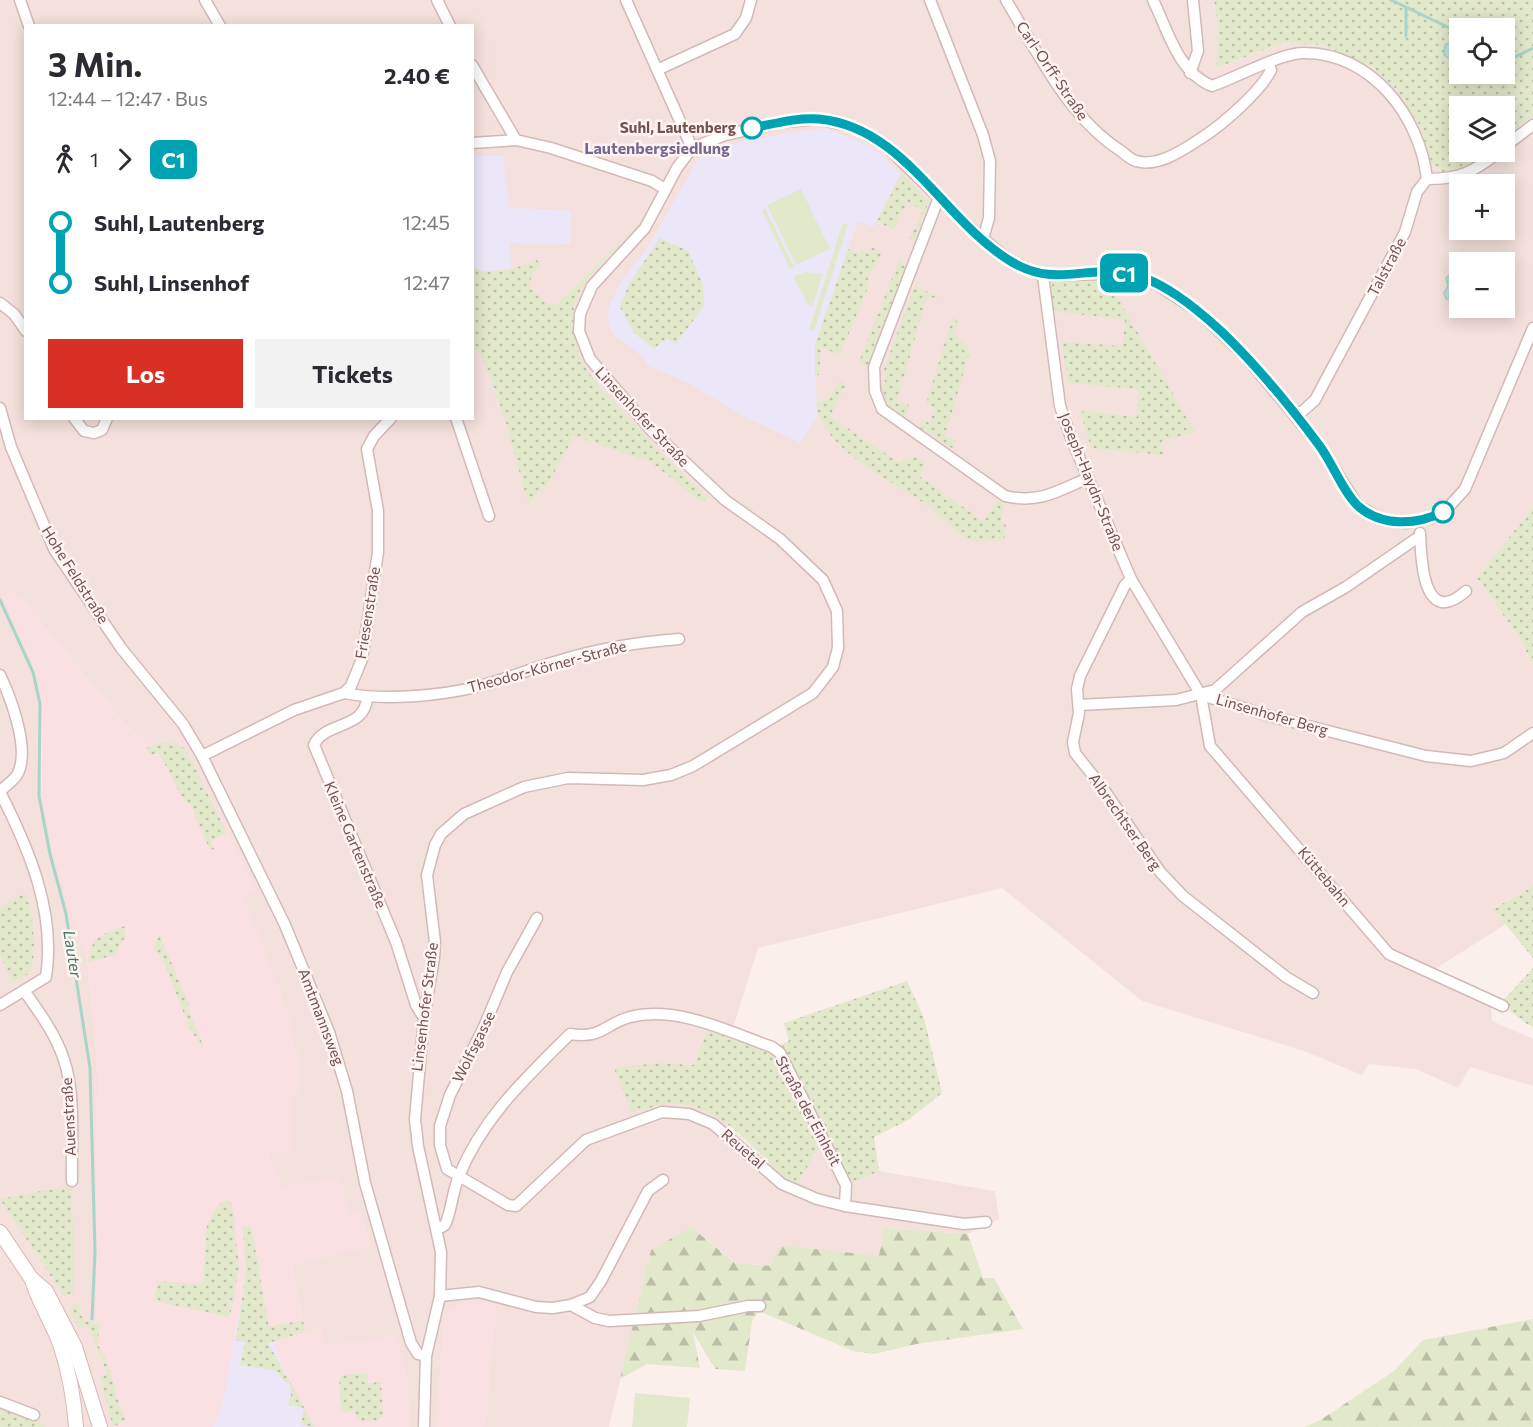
<!DOCTYPE html>
<html lang="de">
<head>
<meta charset="utf-8">
<style>
  body { margin:0; font-family:Commissioner,sans-serif; background:#f2f2f3; color:#2b2b33; height:100vh; display:flex; flex-direction:column; font-size:22px; white-space:nowrap }
  * { box-sizing:border-box; margin:0 }
  p { font-size:20px; color:#7c7c81 }
  .icon { flex:none; width:33px; height:33px; fill:none; stroke:currentColor; stroke-width:2; stroke-linecap:round; stroke-linejoin:round }
  .map { position:relative; flex:1; overflow:hidden }
  .side { position:absolute; left:24px; top:24px; width:450px; height:396px; display:flex; flex-direction:column; background:#fff; border-radius:0px; box-shadow:0 3px 15px #0003 }
  .side>* { flex:none }
  .badge { padding:0 12px; border-radius:9px; font-size:21px; line-height:39px }
  .buttons { position:absolute; left:1449px; top:18px; display:grid; gap:12px }
  .buttons a { display:grid; place-items:center; width:66px; height:66px; border-radius:0px; background:#fff; box-shadow:0 3px 15px #0003; font-size:30px }
  .map>.badge { position:absolute; translate:-50% -50%; box-shadow:0 0 0 3px #fff }
  .legs { display:flex; align-items:center; gap:9px; height:66px; padding:0 24px; font-size:20px }
  .legs p { margin-inline-start:auto }
  .summary { display:flex; align-items:center; justify-content:space-between; height:102px; padding:0 24px }
  h1 { font-size:33px; font-weight:700; line-height:45px }
  .action { display:flex; gap:12px; margin-top:auto; padding:12px 24px }
  .action a { flex:1; height:69px; border-radius:0px; background:#d93025; color:#fff; font-size:24px; font-weight:700; line-height:69px; text-align:center }
  .action a+a { background:#f2f2f3; color:#2b2b33 }
  ul { padding:0 24px; list-style:none }
  li { display:flex; align-items:center; gap:21px; height:60px; font-size:22px }
  li i { display:grid; place-items:center; width:9px; height:100%; margin:0 8px; background:currentColor }
  li i::after { content:''; width:15px; height:15px; margin:-8px; border:4px solid; border-radius:50%; background:#fff }
  li p { margin-inline-start:auto }
  li:first-child i { background:linear-gradient(#0000 50%,currentColor 0) }
  li:last-child i { background:linear-gradient(currentColor 50%,#0000 0) }
  .map>svg:first-child { display:block }
  .residential { fill:#f4e1dd; fill-rule:evenodd }
  .commercial { fill:#fae0e3 }
  .education { fill:#ebe7f8 }
  .green { fill:url(#green-dots); fill-rule:evenodd }
  .forest { fill:url(#forest-firs) }
  .pitch { fill:#e2e8ca }
  .water { fill:#c1e3db; stroke:#a8d4c9; stroke-width:1.5 }
  .lines { fill:none; stroke-linecap:round; stroke-linejoin:round }
  .stream { stroke:#a8d4c9; stroke-width:3 }
  .minor-casing { stroke:#d2b9b7; stroke-width:13 }
  .secondary-casing { stroke:#d6b8b7; stroke-width:16 }
  .minor { stroke:#fff; stroke-width:10 }
  .secondary { stroke:#fff; stroke-width:14 }
  .line-1-casing { stroke:#fff; stroke-width:14 }
  .line-1 { stroke:#00a3b4; stroke-width:9 }
  .stop-1-dot { fill:#fff; stroke:#00a3b4; stroke-width:3 }
  .labels { text-anchor:middle; stroke-width:5; stroke-linejoin:round; paint-order:stroke }
  .street-label { font-size:15px; fill:#745052; stroke:#fef4f2 }
  .stop-label { font-size:15px; font-weight:bold; fill:#745052; stroke:#fef4f2; text-anchor:end }
  .neighbourhood-label { font-size:16px; font-weight:bold; fill:#73688f; stroke:#fef4f2 }
  .water-label { font-size:16px; font-style:italic; fill:#45776c; stroke:#fef4f2 }
</style>
</head>
<body>
<div class="map">
<svg width="1533" height="1427" viewBox="0 0 1533 1427">
  <defs>
    <pattern id="green-dots" width="8" height="8" patternUnits="userSpaceOnUse" patternTransform="scale(1.5)"><rect width="8" height="8" fill="#e2e8ca"/><path d="M2 2h.1M6 6h.1" fill="none" stroke="#bcbea7" stroke-width="1.8" stroke-linecap="round"/></pattern>
    <pattern id="forest-firs" width="22" height="20" patternUnits="userSpaceOnUse" patternTransform="scale(1.5)"><rect width="22" height="20" fill="#e2e8ca"/><path d="M5 1l3.5 6h-7zM16 11l3.5 6h-7z" fill="#bcbea7"/></pattern>
  </defs>
  <rect width="100%" height="100%" fill="#fbefeb"/>
  <path class="residential" d="M0,0H1214L1218,33L1217,68L1283,43L1322,45L1372,67L1396,89L1420,126L1431,162L1468,165L1486,152H1504L1505,138L1533,116V507L1477,578L1521,640L1533,666V886L1494,908L1506,924L1435,969L1428,977L1491,1006L1492,1021L1533,1039V1086L1470,1067L1458,1088L1416,1069L1369,1064L1362,1075L1304,1051L1142,1001L1002,888L758,948L733,1028L710,1021L694,1065L659,1063L672,1103L696,1107L719,1117L785,1179L825,1135L850,1183L879,1171L995,1191L999,1219L968,1234L884,1228L880,1257L779,1245L772,1266L736,1263L691,1227L651,1251L609,1427H485L496,1304L444,1322L436,1427H410L407,1378L324,1346L305,1332L292,1266L370,1245L349,1212L282,1188L267,1152L292,1150V1093L299,1092L300,1060L292,1041L290,1018L243,897L256,891L186,749L172,742L150,746L121,720L23,601L8,592L3,596L36,671L41,693L40,779L53,853L87,958L98,1069L97,1338L115,1427H0ZM26,26H472V418H26ZM1460,184H1504V230H1460ZM1460,262H1504V308H1460Z"/>
  <g class="commercial">
    <polygon points="8,592 23,601 121,720 150,746 172,742 184,746 228,829 256,891 244,897 290,1018 292,1041 300,1060 299,1093 292,1093 292,1150 267,1153 282,1187 340,1177 349,1212 361,1210 370,1245 292,1266 305,1332 321,1328 325,1346 396,1336 407,1378 410,1427 115,1427 97,1338 98,1069 87,958 53,853 42,796 41,693 36,671 3,595"/>
    <polygon points="465,1300 496,1303 485,1427 436,1427 444,1322 448,1313"/>
  </g>
  <g class="education">
    <polygon points="825,128 872,147 901,173 873,227 858,221 815,345 817,418 800,443 739,414 692,385 647,365 643,357 613,334 609,326 608,309 620,283 649,245 698,159 710,151 750,139"/>
    <polygon points="473,156 503,156 509,208 571,210 570,244 510,243 511,268 482,272 473,266"/>
    <polygon points="251,1226 269,1328 284,1370 315,1427 213,1427 218,1418 226,1388 246,1272 243,1228"/>
  </g>
  <g class="green">
    <path d="M1214,0H1533V116L1505,138L1504,106H1460V152H1486L1468,165L1444,173L1431,162L1420,126L1396,89L1372,67L1322,45L1283,43L1216,68L1218,33ZM1460,28H1504V74H1460Z"/>
    <polygon points="902,174 929,201 914,242 909,239 923,211 908,202 893,230 877,221"/>
    <polygon points="660,238 688,251 703,284 704,306 676,344 667,338 654,349 634,333 620,307 629,284"/>
    <path d="M618,243L621,246C606,261 584,278 577,298C569,318 574,342 582,361C590,378 606,393 619,407C648,439 677,471 710,498L701,502L651,462L574,436L548,484L528,503L503,412L479,350H473V267C492,279 517,267 537,260L541,265L532,274L529,287L545,302L556,305Z"/>
    <polygon points="871,247 882,252 875,269 872,269 866,284 869,285 840,355 821,347 819,375 815,376 815,345 848,249 859,253 861,250 868,252"/>
    <polygon points="899,260 908,265 870,367 859,362"/>
    <polygon points="1107,279 1195,432 1162,441 1164,455 1091,448 1080,411 1137,417 1139,389 1068,383 1062,342 1123,346 1125,320 1051,311 1051,286 1055,281"/>
    <polygon points="915,285 943,300 927,296 897,401 909,405 905,419 912,420 906,425 888,411 877,386 885,384 884,369"/>
    <polygon points="953,316 959,324 954,332 970,351 945,436 956,440 953,449 925,429 922,435 919,430 922,420 930,422 935,408 926,404"/>
    <path d="M840,380L846,385L830,416L898,462L916,457L926,463L919,476L983,521L998,500L1005,502L1001,523L1006,525L1004,541C994,540 977,543 967,538C953,531 941,515 928,506C892,480 821,450 816,402L828,399Z"/>
    <polygon points="1533,507 1533,666 1521,640 1477,578"/>
    <polygon points="172,742 186,749 227,833 211,841 214,849 210,850 190,804 184,801 159,753 150,755 146,748 159,743"/>
    <polygon points="1533,886 1533,958 1493,909"/>
    <path d="M26,893C32,907 39,960 29,973C25,977 18,979 12,982L0,954V907Z"/>
    <path d="M125,926V937L115,955L88,962C92,935 101,935 125,926Z"/>
    <polygon points="159,934 189,1004 187,1005 205,1051 190,1029 163,960 154,950"/>
    <path d="M1533,968V1027C1519,1021 1514,1012 1500,1004Z"/>
    <path d="M907,981L924,1018L942,1093L908,1120L874,1137L879,1171L850,1184L825,1136L797,1185L785,1179C753,1149 720,1103 672,1104C659,1104 644,1110 631,1112L614,1068L659,1063L694,1065L710,1021L780,1045L789,1041L784,1023Z"/>
    <polygon points="72,1185 74,1292 64,1296 0,1199"/>
    <polygon points="228,1200 232,1205 239,1266 230,1317 154,1301 157,1281 203,1284 207,1224 220,1203"/>
    <polygon points="251,1226 269,1327 303,1320 305,1332 268,1343 315,1427 301,1425 304,1408 287,1405 291,1396 290,1383 284,1382 276,1371 240,1365 245,1342 236,1340 246,1272 243,1228"/>
    <path d="M78,1302L83,1320L100,1325L97,1344C114,1366 113,1396 126,1420L113,1427L100,1377L107,1374L88,1325L79,1328L69,1310Z"/>
    <polygon points="367,1373 368,1383 381,1382 383,1417 379,1418 379,1421 361,1422 361,1419 356,1419 355,1411 341,1412 339,1378 342,1378 341,1375"/>
    <polygon points="0,1408 42,1424 45,1427 0,1427"/>
  </g>
  <g class="forest">
    <polygon points="691,1227 735,1263 771,1266 779,1245 879,1256 884,1228 968,1234 983,1278 994,1278 1023,1329 916,1344 874,1354 853,1351 759,1311 752,1321 745,1371 715,1369 693,1332 700,1368 647,1364 620,1379 651,1250"/>
    <polygon points="1533,1319 1533,1427 1305,1427 1322,1419 1394,1371 1423,1340"/>
  </g>
  <g class="pitch">
    <polygon points="801,189 830,249 796,265 767,205"/>
    <polygon points="765,208 794,267 790,269 762,210"/>
    <polygon points="843,223 848,225 814,331 809,330"/>
    <polygon points="805,272 823,274 813,305 809,306 793,277"/>
    <polygon points="635,1393 690,1398 687,1427 632,1427"/>
  </g>
  <g class="water">
    <polygon points="1455,40 1459,43 1460,62 1455,63 1444,55 1445,45"/>
    <polygon points="1453,272 1459,274 1459,289 1453,298 1446,299 1444,293 1448,286 1446,278"/>
  </g>
  <g class="lines">
    <g class="stream">
      <polyline points="1391,0 1460,33"/>
      <polyline points="1406,8 1406,36"/>
      <polyline points="1504,53 1515,57 1533,48"/>
      <polyline points="0,600 33,672 40,704 39,796 50,854 66,914 90,1068 95,1252 92,1319"/>
    </g>
    <g class="minor-casing">
      <g id="minor">
        <polyline points="20,0 29,26"/>
        <polyline points="205,0 220,26"/>
        <polyline points="437,0 450,26"/>
        <polyline points="626,0 692,148"/>
        <polyline points="930,0 983,135 990,161 989,218 983,239"/>
        <path d="M1006,0C1038,53 1068,117 1121,151C1125,154 1131,160 1136,161C1159,168 1186,148 1203,137C1223,124 1261,91 1271,70L1269,63"/>
        <path d="M1153,0C1168,31 1178,72 1212,86C1235,78 1281,53 1303,53C1371,52 1420,116 1427,179"/>
        <polyline points="472,65 516,140"/>
        <polyline points="657,70 735,34 746,18 751,0"/>
        <polyline points="1190,73 1198,51 1193,0"/>
        <polyline points="472,143 516,140 551,148 652,181 665,189"/>
        <polyline points="1504,147 1533,125"/>
        <path d="M939,197L874,367L875,391L882,409L1005,496C1039,504 1058,491 1088,478"/>
        <polyline points="1043,276 1060,406 1071,438 1131,579 1201,695 1210,746 1389,954 1503,1006"/>
        <polyline points="0,303 14,314 26,331"/>
        <polyline points="0,408 11,447 54,549 121,648 183,724 202,756 285,925 329,1032 347,1091 365,1183 411,1343 418,1354 426,1356"/>
        <path d="M1296,417L1315,400L1405,232L1417,192L1427,179C1461,179 1473,172 1499,152"/>
        <polyline points="74,418 84,431 94,433 102,430 107,418"/>
        <polyline points="456,418 489,516"/>
        <path d="M1420,533C1421,560 1423,629 1466,591"/>
        <polyline points="1131,579 1125,585 1080,676 1077,689 1079,713 1073,742 1075,753 1102,787 1161,873 1183,896 1286,977 1313,993"/>
        <path d="M0,675C11,698 31,751 17,775C13,781 6,786 0,791"/>
        <path d="M344,693C384,701 441,696 480,686C507,679 532,668 558,661C597,649 639,642 679,639"/>
        <polyline points="1201,695 1277,718 1426,756 1471,761 1504,753 1533,733"/>
        <path d="M367,697C366,730 324,721 314,745L396,942L416,1005L424,1018"/>
        <polyline points="1079,705 1176,700 1215,690 1302,612 1346,587 1420,536"/>
        <polyline points="202,756 294,710 344,693 351,686 362,659 378,552 378,511 367,449 374,436 391,418"/>
        <path d="M0,792C29,849 56,912 46,977L0,1005"/>
        <polyline points="537,918 507,972 483,1029 450,1095 440,1126 440,1145 447,1169 508,1205 516,1206 586,1140 662,1112 689,1114 713,1124 782,1184 817,1199 845,1206 964,1224 986,1222"/>
        <path d="M25,992C40,1013 56,1035 64,1060C76,1094 71,1145 72,1181"/>
        <path d="M438,1229L445,1225C452,1210 452,1192 459,1176C483,1117 526,1078 570,1034C603,1039 604,1024 630,1017C677,1005 729,1032 772,1047L780,1053L846,1185L845,1206"/>
        <polyline points="440,1296 479,1292 536,1307 553,1308 571,1305 590,1297 601,1281 648,1191 663,1180"/>
        <polyline points="571,1305 595,1318 609,1321 699,1316 748,1306 760,1306"/>
        <polyline points="0,1402 34,1415"/>
        <polyline points="424,1427 426,1356 440,1296 441,1252 418,1146 415,1119 424,1018 434,958 435,942 427,875 435,845 441,834 464,814 524,787 568,778 643,780 671,775 693,766 813,693 833,667 838,648 837,611 823,580 780,539 725,500 651,430 590,359 579,331 580,314 592,286 645,228 677,168 692,148 725,135 784,122 819,119 856,128 885,145 969,227 1010,261 1043,276 1125,273 1156,284 1199,312 1246,357 1320,446 1358,506 1383,520 1405,523 1432,518 1444,512 1465,489 1533,328"/>
      </g>
    </g>
    <g class="secondary-casing">
      <g id="secondary">
        <polyline points="0,1232 31,1278 46,1291 75,1347 100,1427"/>
        <path d="M32,1280C39,1303 52,1322 60,1344C69,1371 74,1399 76,1427"/>
      </g>
    </g>
    <use href="#minor" class="minor"/>
    <use href="#secondary" class="secondary"/>
  </g>
  <g class="lines">
    <g class="line-1-casing">
      <path id="line-1" d="M752,128C773,124 798,117 819,119C905,127 944,222 1012,262C1052,286 1081,268 1122,272C1159,277 1196,308 1222,332C1257,366 1290,406 1319,445C1332,462 1343,492 1358,506C1382,527 1417,525 1443,512"/>
    </g>
    <use href="#line-1" class="line-1"/>
  </g>
  <g class="stop-1-dot">
    <circle cx="752" cy="128" r="10"/>
    <circle cx="1443" cy="512" r="10"/>
  </g>
  <g class="labels">
    <g class="street-label">
      <text transform="translate(1052 71) rotate(56)" y="5">Carl-Orff-Straße</text>
      <text transform="translate(1387 267) rotate(-62)" y="5">Talstraße</text>
      <text transform="translate(642 417) rotate(47)" y="5">Linsenhofer Straße</text>
      <text transform="translate(1091 482) rotate(68)" y="5">Joseph-Haydn-Straße</text>
      <text transform="translate(75 575) rotate(58)" y="5">Hohe Feldstraße</text>
      <text transform="translate(368 613) rotate(-81)" y="5">Friesenstraße</text>
      <text transform="translate(547 667) rotate(-15)" y="5">Theodor-Körner-Straße</text>
      <text transform="translate(1272 715) rotate(16)" y="5">Linsenhofer Berg</text>
      <text transform="translate(1125 822) rotate(55)" y="5">Albrechtser Berg</text>
      <text transform="translate(355 845) rotate(67)" y="5">Kleine Gartenstraße</text>
      <text transform="translate(1324 877) rotate(50)" y="5">Küttebahn</text>
      <text transform="translate(425 1007) rotate(-83)" y="5">Linsenhofer Straße</text>
      <text transform="translate(321 1017) rotate(69)" y="5">Amtmannsweg</text>
      <text transform="translate(474 1047) rotate(-64)" y="5">Wolfsgasse</text>
      <text transform="translate(808 1111) rotate(62)" y="5">Straße der Einheit</text>
      <text transform="translate(69 1117) rotate(-93)" y="5">Auenstraße</text>
      <text transform="translate(743 1149) rotate(41)" y="5">Reuetal</text>
    </g>
    <g class="stop-label">
      <text x="736" y="133">Suhl, Lautenberg</text>
    </g>
    <g class="neighbourhood-label">
      <text x="657" y="154">Lautenbergsiedlung</text>
    </g>
    <g class="water-label">
      <text transform="translate(73 954) rotate(81)" y="6">Lauter</text>
    </g>
  </g>
</svg>
<div class="buttons">
<a><svg class="icon" aria-label="locate" viewBox="0 0 24 24"><circle cx="12" cy="12" r="6"/><path d="M12 2v4M12 18v4M2 12h4M18 12h4"/></svg></a>
<a><svg class="icon" aria-label="layers" viewBox="0 0 24 24"><path d="M12 4l9 5-9 5-9-5zM3 14l9 5 9-5"/></svg></a>
<a>+</a>
<a>−</a>
</div>
<b class="badge" style="left:1124px;top:273px;background:#00a3b4;color:#fff">C1</b>
<section class="side">
<div class="summary"><div><h1>3 Min.</h1><p>12:44 – 12:47 · Bus</p></div><b>2.40 €</b></div>
<div class="legs"><svg class="icon" aria-label="walk" viewBox="0 0 24 24"><circle cx="13" cy="4" r="2"/><path d="M13 8l-2 6 4 7M11 14l-3 7M7 12l3-4h3l4 4"/></svg>1<svg class="icon" aria-label="forward" viewBox="0 0 24 24"><path d="M9 5l7 7-7 7"/></svg><b class="badge" style="background:#00a3b4;color:#fff">C1</b></div>
<ul>
<li><i style="color:#00a3b4"></i><b>Suhl, Lautenberg</b><p>12:45</p></li>
<li><i style="color:#00a3b4"></i><b>Suhl, Linsenhof</b><p>12:47</p></li>
</ul>
<div class="action"><a>Los</a><a>Tickets</a></div>
</section>
</div>
</body>
</html>
